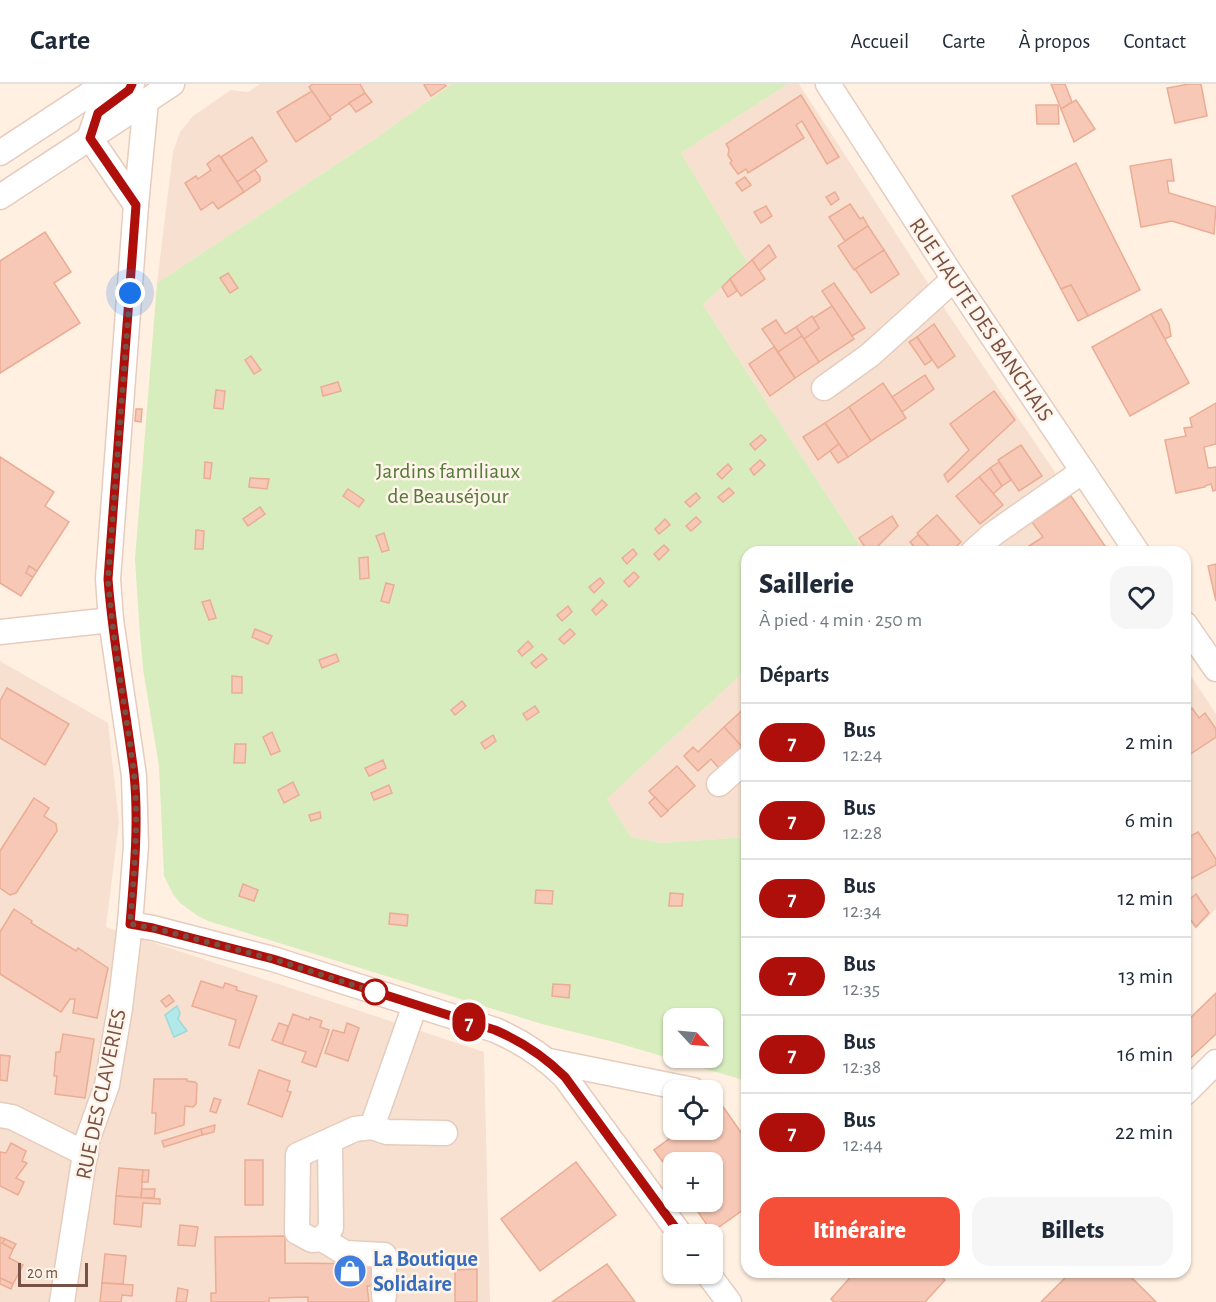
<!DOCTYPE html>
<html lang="fr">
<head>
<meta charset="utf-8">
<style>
  body { margin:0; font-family:"Alegreya Sans",sans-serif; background:#f6f6f7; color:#1f2937; height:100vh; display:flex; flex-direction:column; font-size:22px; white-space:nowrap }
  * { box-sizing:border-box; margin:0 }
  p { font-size:20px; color:#747a83 }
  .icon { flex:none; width:33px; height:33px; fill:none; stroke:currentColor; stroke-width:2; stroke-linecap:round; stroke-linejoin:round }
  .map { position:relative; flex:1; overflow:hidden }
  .drawer { position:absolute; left:741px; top:462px; width:450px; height:732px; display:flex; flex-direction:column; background:#fff; border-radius:18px; box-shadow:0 2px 4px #0004 }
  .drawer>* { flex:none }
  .badge { padding:0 12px; border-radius:20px; font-size:21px; line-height:39px }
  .needle { width:39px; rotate:116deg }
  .fabs { position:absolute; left:663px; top:924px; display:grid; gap:12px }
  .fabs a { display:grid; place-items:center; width:60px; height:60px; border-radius:12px; background:#fff; box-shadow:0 2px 4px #0004; font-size:30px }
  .scale { position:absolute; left:18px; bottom:15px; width:70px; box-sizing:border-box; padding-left:6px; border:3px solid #785145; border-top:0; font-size:16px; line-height:21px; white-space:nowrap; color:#785145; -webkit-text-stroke:4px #fff4e9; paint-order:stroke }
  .you { position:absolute; width:30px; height:30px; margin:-15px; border:4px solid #fff; border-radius:50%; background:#1a73e8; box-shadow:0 0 0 9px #1a73e833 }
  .map>.badge { position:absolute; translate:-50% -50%; box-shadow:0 0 0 3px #fff }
  h2 { padding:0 18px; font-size:22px; line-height:54px }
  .round { display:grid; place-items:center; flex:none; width:63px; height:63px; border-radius:18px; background:#f6f6f7 }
  .head { display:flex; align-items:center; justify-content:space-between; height:102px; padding:0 18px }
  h1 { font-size:28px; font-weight:800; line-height:45px }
  .button { display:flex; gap:12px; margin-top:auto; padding:12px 18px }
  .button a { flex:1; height:69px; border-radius:18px; background:#f54e39; color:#fff; font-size:24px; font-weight:800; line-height:69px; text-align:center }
  .button a+a { background:#f6f6f7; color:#1f2937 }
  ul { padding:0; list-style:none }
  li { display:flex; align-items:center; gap:18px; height:78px; padding:0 18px; border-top:2px solid #e0e1e3 }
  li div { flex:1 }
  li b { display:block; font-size:22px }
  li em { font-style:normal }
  li .badge { min-width:66px; font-weight:700; text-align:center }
  header { display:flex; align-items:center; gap:36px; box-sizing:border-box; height:84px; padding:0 30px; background:#fff; border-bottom:2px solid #e0e1e3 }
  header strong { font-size:28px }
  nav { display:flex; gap:33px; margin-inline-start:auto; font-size:21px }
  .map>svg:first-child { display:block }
  .residential { fill:#f7e0cf }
  .green { fill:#d7edbe; fill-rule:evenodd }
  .water { fill:#b3e8ea; stroke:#99dadd; stroke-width:1.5 }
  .building { fill:#f7c8b6; stroke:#ebac94; stroke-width:1.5 }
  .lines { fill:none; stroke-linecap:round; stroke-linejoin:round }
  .minor-casing { stroke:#e6ccbe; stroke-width:27 }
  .minor { stroke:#fff; stroke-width:24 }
  .line-casing { stroke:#fff; stroke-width:14 }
  .line { stroke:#ae0f0a; stroke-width:9 }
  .walk { stroke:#785145; stroke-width:6; stroke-dasharray:0 10.8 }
  .stop-dot { fill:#fff; stroke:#ae0f0a; stroke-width:3 }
  .labels { text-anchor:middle; stroke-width:5; stroke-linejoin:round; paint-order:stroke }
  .street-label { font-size:22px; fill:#785145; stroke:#fff4e9 }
  .park-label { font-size:22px; fill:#537a39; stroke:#fff4e9 }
  .shop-label { font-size:22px; font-weight:bold; fill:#366cbe; stroke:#fff4e9; text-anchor:start }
</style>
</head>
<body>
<header>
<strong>Carte</strong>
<nav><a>Accueil</a><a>Carte</a><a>À propos</a><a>Contact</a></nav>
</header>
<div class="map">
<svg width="1216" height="1218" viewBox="0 0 1216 1218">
  <rect width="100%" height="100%" fill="#fff0e1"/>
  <g class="residential">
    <polygon points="260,0 452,0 376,54 157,199 173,68 180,48 193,32 231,6 248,8"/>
    <polygon points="788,0 799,0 948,230 1109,468 864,468 703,221 747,178 681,69"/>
    <polygon points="0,577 108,639 119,738 106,843 484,968 490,1218 0,1218"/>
    <polygon points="1185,583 1216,630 1216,825 1195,845 1185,830"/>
    <polygon points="747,585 747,753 661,759 631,753 607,715"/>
  </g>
  <path class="green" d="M452,0H788L681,69L747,178L703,221L864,468H747V585L607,715L631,753L661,759L747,753V997L614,958L542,940L208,837L198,832L180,819L173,810L164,792L159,682L143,585L139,538L135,475L157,199L376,54ZM674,934H712V974H674Z"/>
  <polygon class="water" points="177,922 180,929 178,935 187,947 174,953 165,931"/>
  <g class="building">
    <polygon points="313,0 360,0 365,9 329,33 309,3"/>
    <polygon points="426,0 444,0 446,2 431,12 424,1"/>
    <polygon points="1051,0 1065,0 1072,18 1061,25"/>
    <polygon points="1189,0 1201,0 1207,32 1175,39 1167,4"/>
    <polygon points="312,7 331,35 296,58 277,28"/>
    <polygon points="365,9 372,18 356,28 349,19"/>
    <polygon points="801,11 839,73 827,80 802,37 796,41 804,54 748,89 746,85 738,90 730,79 732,77 728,71 729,65 726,60"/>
    <polygon points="1076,16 1095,45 1074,58 1061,25"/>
    <polygon points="1036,21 1058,21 1059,40 1037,40"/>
    <polygon points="252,53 267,77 237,98 221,73"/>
    <polygon points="219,71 244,108 218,125 213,118 201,126 185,99 196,92 198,95 211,86 207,80"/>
    <polygon points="1171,75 1174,97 1167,97 1169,109 1216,123 1214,150 1172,137 1141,143 1130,82"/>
    <polygon points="1076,79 1140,206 1088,232 1071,201 1061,205 1012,112"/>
    <polygon points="255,86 260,93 260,97 244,108 237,98"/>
    <polygon points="745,93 751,101 742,107 736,99"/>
    <polygon points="835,108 839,115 831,121 826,113"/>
    <polygon points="850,120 860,135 863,133 868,142 845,157 829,133"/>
    <polygon points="766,122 772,132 761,139 754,128"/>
    <polygon points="868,142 884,166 854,186 838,162"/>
    <polygon points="45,148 71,188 54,199 80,239 0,289 0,177"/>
    <polygon points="769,161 776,173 759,187 752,176"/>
    <polygon points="884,166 899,190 871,209 855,185"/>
    <polygon points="752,176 765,195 741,212 730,195"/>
    <polygon points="228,189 238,204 230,209 220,194"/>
    <polygon points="730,195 737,207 728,213 722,203"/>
    <polygon points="834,199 865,244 852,252 822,207"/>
    <polygon points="1071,201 1088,232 1078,237 1061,205"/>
    <polygon points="832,222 854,255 819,278 804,255 819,244 813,234"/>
    <polygon points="1161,225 1169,240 1171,252 1165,255 1151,230"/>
    <polygon points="1151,230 1189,299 1130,332 1092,263"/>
    <polygon points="812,232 819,244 804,255 796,243"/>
    <polygon points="776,236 785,250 796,243 802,252 778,268 762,245"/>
    <polygon points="934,240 955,272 938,284 917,253"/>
    <polygon points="802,252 819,278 795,294 778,268"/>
    <polygon points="917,253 932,276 925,281 909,258"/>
    <polygon points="774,263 795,294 770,312 749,280"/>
    <polygon points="251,272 261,286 254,290 245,276"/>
    <polygon points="925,291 934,305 902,328 892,313"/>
    <polygon points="338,298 341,307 323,312 321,303"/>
    <polygon points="883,299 906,334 871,357 849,323"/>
    <polygon points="216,306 225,307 223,325 214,324"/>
    <polygon points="994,307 1015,336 948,398 944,391 969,366 950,340"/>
    <polygon points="1216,319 1216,360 1204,363 1208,384 1216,383 1216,406 1213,407 1211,400 1205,402 1205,403 1176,409 1165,356 1186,352 1184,344 1192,343 1190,334"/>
    <polygon points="849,323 871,357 848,373 825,339"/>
    <polygon points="136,325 142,325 141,338 135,337"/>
    <polygon points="825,339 839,360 818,376 803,353"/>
    <polygon points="761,351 766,356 755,366 750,360"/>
    <polygon points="839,360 848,373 838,379 830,367"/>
    <polygon points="1021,361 1042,392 1019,407 998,376"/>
    <polygon points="0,373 54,408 45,422 69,438 37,487 29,482 26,489 33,493 21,512 0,499"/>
    <polygon points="760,376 765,381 754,391 750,385"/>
    <polygon points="205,378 212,379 210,395 204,394"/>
    <polygon points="999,378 1011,396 1002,402 990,384"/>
    <polygon points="728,380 732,385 722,395 717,390"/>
    <polygon points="990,384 1002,402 993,410 979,393"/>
    <polygon points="979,393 1003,421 980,440 956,412"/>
    <polygon points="250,394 269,395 267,405 249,403"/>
    <polygon points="729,404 734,409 723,418 718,413"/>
    <polygon points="348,405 364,416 359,423 343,412"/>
    <polygon points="696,409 700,414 690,423 685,418"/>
    <polygon points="1071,412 1109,468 1029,468 1026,464 1043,453 1032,438"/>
    <polygon points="260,423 265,430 248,442 243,435"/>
    <polygon points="937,431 961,458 950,468 934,468 917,449"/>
    <polygon points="892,432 898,442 872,468 868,468 859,454"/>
    <polygon points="696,433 701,438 691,447 686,442"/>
    <polygon points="665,435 670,441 659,450 655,445"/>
    <polygon points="196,446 204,447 203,465 195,465"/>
    <polygon points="384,449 389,466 382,468 376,452"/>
    <polygon points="918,451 933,467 932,468 919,468 910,458"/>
    <polygon points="664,461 669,466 659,476 654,470"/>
    <polygon points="633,465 637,470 627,480 622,474"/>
    <polygon points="368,473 369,494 360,495 359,474"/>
    <polygon points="1216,480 1216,517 1208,482"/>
    <polygon points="29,482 37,487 33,493 26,489"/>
    <polygon points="634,488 639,493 629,503 624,497"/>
    <polygon points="600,494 604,499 594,509 589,503"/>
    <polygon points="386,499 394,501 389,519 381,517"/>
    <polygon points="210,516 216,534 209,536 202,518"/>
    <polygon points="602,516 607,521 596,531 592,526"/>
    <polygon points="568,522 572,528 562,537 557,531"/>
    <polygon points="255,545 272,552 268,560 252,553"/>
    <polygon points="570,545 575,550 564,560 559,555"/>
    <polygon points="528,557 533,563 522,572 518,567"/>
    <polygon points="336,570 339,577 322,584 319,576"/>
    <polygon points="542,570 547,575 536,584 531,579"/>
    <polygon points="232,592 242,593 242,609 232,609"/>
    <polygon points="7,604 69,640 45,681 0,654 0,617"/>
    <polygon points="462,617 466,622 455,631 451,626"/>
    <polygon points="535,622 539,628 527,636 523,630"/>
    <polygon points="747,622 747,665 745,666 724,643"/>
    <polygon points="1192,624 1199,634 1205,629 1216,645 1216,653 1189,671 1185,665 1185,628"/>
    <polygon points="724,643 745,666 722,688 711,675 698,687 684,672 693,663 698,668"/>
    <polygon points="272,648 280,667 271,671 263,653"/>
    <polygon points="493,651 496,657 485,665 481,659"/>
    <polygon points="235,660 246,660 245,679 234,679"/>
    <polygon points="383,676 386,684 369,692 365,684"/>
    <polygon points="677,682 695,702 667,727 649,707"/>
    <polygon points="293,698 299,711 284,719 278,706"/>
    <polygon points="389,701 392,709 374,716 371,709"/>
    <polygon points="655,713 668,727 661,733 649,719"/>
    <polygon points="34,714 49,724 44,732 56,740 57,747 16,809 10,811 0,804 0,767"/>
    <polygon points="320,728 321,734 311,737 309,731"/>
    <polygon points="1198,748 1216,775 1216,781 1185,798 1185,755"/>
    <polygon points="243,800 258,806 254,817 239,812"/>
    <polygon points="536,806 553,807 552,820 535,819"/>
    <polygon points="670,809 683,810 682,822 669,822"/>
    <polygon points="1196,810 1209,829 1196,843 1185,828 1185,819"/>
    <polygon points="14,825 32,837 31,839 76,867 78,864 108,884 97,934 73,929 75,915 70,915 61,928 0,890 0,848"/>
    <polygon points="390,829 408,831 407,842 389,840"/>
    <polygon points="201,897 223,904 225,899 237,903 236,906 257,912 239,964 229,961 236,936 192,922"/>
    <polygon points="553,900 570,901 569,914 552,912"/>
    <polygon points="1216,909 1216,950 1185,979 1185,939"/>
    <polygon points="169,911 174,917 166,923 161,917"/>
    <polygon points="702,927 718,928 717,941 712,940 712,934 701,934"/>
    <polygon points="293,930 309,936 310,933 322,937 320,943 329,946 316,983 302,978 306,968 282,960"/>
    <polygon points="279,939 288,942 282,960 272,956"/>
    <polygon points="347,939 359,944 348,977 325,969 333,946 344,949"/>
    <polygon points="63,950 94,955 85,1014 55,1010 57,992 54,992 56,968 60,968"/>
    <polygon points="0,971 10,972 7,997 0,996"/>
    <polygon points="259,986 290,997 287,1007 291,1008 282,1033 248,1020"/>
    <polygon points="154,995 187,995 187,997 195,998 197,1000 196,1020 193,1023 185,1022 184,1041 155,1050 156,1029 152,1029"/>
    <polygon points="214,1014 221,1016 216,1029 210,1027"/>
    <polygon points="719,1017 747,1057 747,1123 712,1148 691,1118 712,1118 712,1078 674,1078 674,1093 654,1066 681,1046 712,1046 712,1022"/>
    <polygon points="215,1041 214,1048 202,1051 201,1045"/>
    <polygon points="201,1045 202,1051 164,1063 162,1057"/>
    <polygon points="11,1059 26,1067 22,1077 27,1079 16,1094 24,1098 18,1111 0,1102 0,1068 6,1069"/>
    <rect x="245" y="1076" width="18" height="45"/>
    <polygon points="576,1078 616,1131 540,1187 501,1135"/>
    <polygon points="119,1084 143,1086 141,1114 116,1112"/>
    <polygon points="143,1086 149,1086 148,1098 142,1098"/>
    <polygon points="142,1105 155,1105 154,1114 141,1114"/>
    <polygon points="116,1112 160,1115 160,1120 143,1119 141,1143 114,1140"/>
    <polygon points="180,1141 198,1143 195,1162 178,1161"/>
    <polygon points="285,1152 285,1179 377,1180 377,1202 367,1202 369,1218 308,1218 308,1213 269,1214 269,1218 211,1218 211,1209 216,1209 215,1153"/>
    <polygon points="0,1153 5,1155 2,1159 13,1165 9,1174 23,1181 13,1200 0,1194"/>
    <polygon points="5,1155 16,1160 13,1165 2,1159"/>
    <polygon points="105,1170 126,1172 123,1200 102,1199"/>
    <polygon points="607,1180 635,1218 552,1218"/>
    <polygon points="477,1185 477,1218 455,1218 455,1186"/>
    <polygon points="855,1188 936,1188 945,1196 925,1218 834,1218 831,1215"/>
    <polygon points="1071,1188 1126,1188 1156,1218 1041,1218"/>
    <polygon points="0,1194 13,1200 11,1205 0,1200"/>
    <polygon points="102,1199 133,1201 132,1212 122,1211 121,1218 100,1218"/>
    <polygon points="178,1204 188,1206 186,1218 176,1218"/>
  </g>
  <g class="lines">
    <g class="minor-casing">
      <g id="minor">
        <polyline points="828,0 954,195 1137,468"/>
        <polyline points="90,52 98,29 129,6 132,0"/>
        <polyline points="90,54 136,121"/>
        <polyline points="0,69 105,0"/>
        <polyline points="0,113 172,0"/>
        <polyline points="824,304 870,271 954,195"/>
        <polyline points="973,468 993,450 1083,387"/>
        <polyline points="1185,540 1216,585"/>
        <polyline points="0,548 111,536"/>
        <polyline points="719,700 747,675"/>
        <path d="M130,840L153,844L273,875L495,946C523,958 544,972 565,993L680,1150"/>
        <polyline points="549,977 693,1006"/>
        <polyline points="1185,1009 1216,978"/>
        <polyline points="0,1031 12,1033 86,1070"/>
        <polyline points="372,1043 387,1048 445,1049"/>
        <polyline points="330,1057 331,1144 322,1155 312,1156 297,1148 298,1071 355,1045 372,1043 415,921"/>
        <polyline points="322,1155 345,1169 384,1171 384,1212"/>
        <polyline points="708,1190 729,1218"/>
        <polyline points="62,1218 87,1057 107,1001 120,924 130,840 136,761 134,692 111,536 108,495 136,121 146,17"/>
      </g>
    </g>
    <use href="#minor" class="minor"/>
  </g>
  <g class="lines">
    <g class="line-casing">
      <path id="line" d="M132,0L129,6L98,29L90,54L136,121L108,495C113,561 126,625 134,690C139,739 134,791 130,840L153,844L273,875L495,946C523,958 544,972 565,993L680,1150"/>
    </g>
    <use href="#line" class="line"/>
    <path class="walk" d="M130,209L108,495C113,561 126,625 134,690C139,739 134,791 130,840L153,844L273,875L375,908"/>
  </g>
  <defs>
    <g id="shop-disc" transform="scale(1.725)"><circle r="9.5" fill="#3f7fe0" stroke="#fff4e9"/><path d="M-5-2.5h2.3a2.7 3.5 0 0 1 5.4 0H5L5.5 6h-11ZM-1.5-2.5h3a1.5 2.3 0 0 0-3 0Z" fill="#fff"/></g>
  </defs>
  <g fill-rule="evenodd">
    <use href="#shop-disc" x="350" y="1187"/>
  </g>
  <circle class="stop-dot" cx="375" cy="908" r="12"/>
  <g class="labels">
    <g class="street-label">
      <text transform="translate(982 235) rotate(56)" y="8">RUE HAUTE DES BANCHAIS</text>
      <text transform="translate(100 1010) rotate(-78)" y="8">RUE DES CLAVERIES</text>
    </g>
    <g class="park-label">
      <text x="448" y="394">Jardins familiaux<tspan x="448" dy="25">de Beauséjour</tspan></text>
    </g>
    <g class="shop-label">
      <text x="373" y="1182">La Boutique<tspan x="373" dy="25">Solidaire</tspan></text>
    </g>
  </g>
</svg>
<div class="fabs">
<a><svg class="needle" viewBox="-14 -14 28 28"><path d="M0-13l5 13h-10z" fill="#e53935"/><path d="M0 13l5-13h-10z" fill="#747a83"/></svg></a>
<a><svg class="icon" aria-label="locate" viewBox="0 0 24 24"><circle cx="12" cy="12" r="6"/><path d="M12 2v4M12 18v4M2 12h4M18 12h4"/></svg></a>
<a>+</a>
<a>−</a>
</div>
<div class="scale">20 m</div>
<div class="you" style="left:130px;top:209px"></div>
<b class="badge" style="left:469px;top:938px;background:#ae0f0a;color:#fff">7</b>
<section class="drawer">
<div class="head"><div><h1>Saillerie</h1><p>À pied · 4 min · 250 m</p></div><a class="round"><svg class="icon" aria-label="heart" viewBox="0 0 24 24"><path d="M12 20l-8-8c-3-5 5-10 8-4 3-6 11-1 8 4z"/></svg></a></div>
<h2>Départs</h2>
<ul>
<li><span class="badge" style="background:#ae0f0a;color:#fff">7</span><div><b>Bus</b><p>12:24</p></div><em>2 min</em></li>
<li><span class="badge" style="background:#ae0f0a;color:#fff">7</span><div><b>Bus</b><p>12:28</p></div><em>6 min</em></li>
<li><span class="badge" style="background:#ae0f0a;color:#fff">7</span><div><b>Bus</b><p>12:34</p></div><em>12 min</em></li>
<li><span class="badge" style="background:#ae0f0a;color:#fff">7</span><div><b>Bus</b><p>12:35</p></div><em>13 min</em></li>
<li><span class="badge" style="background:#ae0f0a;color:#fff">7</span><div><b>Bus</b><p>12:38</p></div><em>16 min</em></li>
<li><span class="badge" style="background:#ae0f0a;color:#fff">7</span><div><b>Bus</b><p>12:44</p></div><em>22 min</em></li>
</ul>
<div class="button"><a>Itinéraire</a><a>Billets</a></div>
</section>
</div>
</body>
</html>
